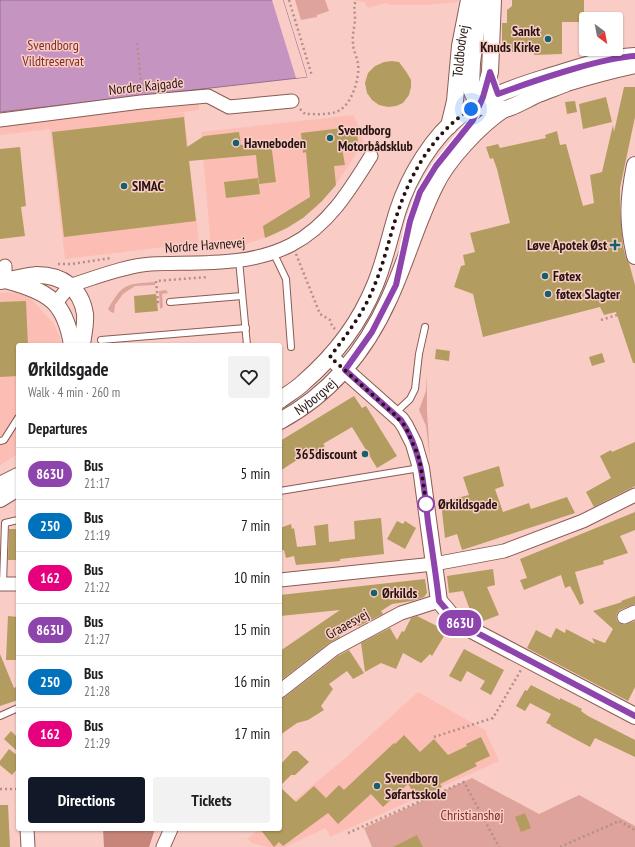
<!DOCTYPE html>
<html lang="en">
<head>
<meta charset="utf-8">
<style>
  body { margin:0; font-family:"PT Sans Narrow",sans-serif; background:#f2f2f2; color:#202124; height:100vh; display:flex; flex-direction:column; font-size:15px; white-space:nowrap }
  * { box-sizing:border-box; margin:0 }
  p { font-size:13px; color:#757577 }
  .icon { flex:none; width:22px; height:22px; fill:none; stroke:currentColor; stroke-width:2; stroke-linecap:round; stroke-linejoin:round }
  .map { position:relative; flex:1; overflow:hidden }
  .details { position:absolute; left:16px; top:343px; width:266px; height:488px; display:flex; flex-direction:column; background:#fff; border-radius:4px; box-shadow:0 1px 3px #0004 }
  .details>* { flex:none }
  .badge { padding:0 8px; border-radius:13px; font-size:14px; line-height:26px }
  .needle { width:26px; rotate:148deg }
  .controls { position:absolute; left:579px; top:12px; display:grid; gap:8px }
  .controls a { display:grid; place-items:center; width:44px; height:44px; border-radius:4px; background:#fff; box-shadow:0 1px 3px #0004; font-size:20px }
  .you { position:absolute; width:20px; height:20px; margin:-10px; border:3px solid #fff; border-radius:50%; background:#1a73e8; box-shadow:0 0 0 6px #1a73e833 }
  .map>.badge { position:absolute; translate:-50% -50%; box-shadow:0 0 0 2px #fff }
  h2 { padding:0 12px; font-size:15px; line-height:36px }
  .round { display:grid; place-items:center; flex:none; width:42px; height:42px; border-radius:4px; background:#f2f2f2 }
  .head { display:flex; align-items:center; justify-content:space-between; height:68px; padding:0 12px }
  h1 { font-size:19px; font-weight:700; line-height:30px }
  .button { display:flex; gap:8px; margin-top:auto; padding:8px 12px }
  .button a { flex:1; height:46px; border-radius:4px; background:#111827; color:#fff; font-size:16px; font-weight:700; line-height:46px; text-align:center }
  .button a+a { background:#f2f2f2; color:#202124 }
  ul { padding:0; list-style:none }
  li { display:flex; align-items:center; gap:12px; height:52px; padding:0 12px; border-top:1px solid #e0e0e0 }
  li div { flex:1 }
  li b { display:block; font-size:15px }
  li em { font-style:normal }
  li .badge { min-width:44px; font-weight:700; text-align:center }
  .map>svg:first-child { display:block }
  .built { fill:#fcbeb4 }
  .green { fill:#dea49b }
  .forest { fill:#c78479 }
  .water { fill:#c694c1; stroke:#966e8c }
  .pier { fill:#f9cdc6 }
  .building { fill:#b39c5f }
  .lines { fill:none; stroke-linecap:round; stroke-linejoin:round }
  .service-casing { stroke:#8a5b54; stroke-width:8 }
  .minor-casing { stroke:#8a5b54; stroke-width:15 }
  .tertiary-casing { stroke:#8a5b54; stroke-width:18 }
  .path { stroke:#b38f89; stroke-width:2.5; stroke-dasharray:2 3; stroke-linecap:butt }
  .service { stroke:#fff; stroke-width:6 }
  .minor { stroke:#fff; stroke-width:13 }
  .tertiary { stroke:#fff; stroke-width:16 }
  .line-casing { stroke:#fff; stroke-width:9 }
  .line { stroke:#8e44ad; stroke-width:6 }
  .walk { stroke:#271411; stroke-width:4; stroke-dasharray:0 7.2 }
  .poi-dot { fill:#14616c; stroke:#f9cdc6; stroke-width:1.5 }
  .stop-dot { fill:#fff; stroke:#8e44ad; stroke-width:2 }
  .labels { text-anchor:middle; stroke-width:3; stroke-linejoin:round; paint-order:stroke }
  .poi-label { font-size:14px; font-weight:bold; fill:#271411; stroke:#f9cdc6; text-anchor:start }
  .park-label { font-size:14px; fill:#812f26; stroke:#f9cdc6 }
  .street-label { font-size:14px; fill:#271411; stroke:#f9cdc6 }
  .stop-label { font-size:14px; font-weight:bold; fill:#271411; stroke:#f9cdc6; text-anchor:start }
</style>
</head>
<body>
<div class="map">
<svg width="635" height="847" viewBox="0 0 635 847">
  <rect width="100%" height="100%" fill="#f9cdc6"/>
  <g class="built">
    <polygon points="350,0 458,0 458,2 429,5 391,5 386,3 368,8 364,2"/>
    <polygon points="199,89 199,110 148,117 184,113 199,243 65,259 50,129 0,135 0,112"/>
    <polygon points="354,115 364,142 337,183 316,208 287,228 271,236 242,245 211,248 201,132"/>
    <polygon points="24,291 53,323 60,337 61,345 18,345 18,454 0,465 0,293"/>
    <polygon points="418,692 485,730 499,761 330,837 326,828 285,847 268,847 252,843 247,839 259,829 280,829 280,812 342,761"/>
  </g>
  <g class="green">
    <polygon points="295,0 325,0 329,11 317,15 317,17 301,20"/>
    <path d="M155,282V285L135,286L123,294L115,305L114,313L111,312L108,309C123,283 126,284 155,282Z"/>
    <polygon points="166,290 168,293 162,294 163,307 160,309 159,291"/>
    <polygon points="427,375 427,411 430,459 426,426 419,410 426,391"/>
    <polygon points="472,778 539,814 579,795 635,826 635,847 372,847 364,828"/>
  </g>
  <polygon class="forest" points="103,829 155,829 149,847 104,847"/>
  <polygon class="water" points="0,0 283,0 307,77 0,112"/>
  <polygon class="pier" points="272,0 283,0 307,77 296,78"/>
  <g class="building">
    <polygon points="512,0 584,0 584,22 562,22 562,54 534,55 534,52 502,52 502,23 507,23 507,10 512,6"/>
    <polygon points="392,61 399,62 407,73 411,80 411,87 409,95 403,103 396,106 388,107 379,105 372,100 367,93 365,83 368,73 375,66 384,62"/>
    <polygon points="624,87 635,87 635,117 620,188 620,210 623,246 626,258 629,263 635,285 635,363 633,363 616,312 604,315 600,307 483,337 473,294 454,287 461,266 465,265 463,255 475,252 470,233 510,223 497,169 493,158 490,159 486,147 498,144 500,148 546,138 545,135 557,131 560,145 566,144 583,206 594,203 590,175 602,172 613,125 614,132"/>
    <polygon points="606,97 612,122 583,129 579,104"/>
    <polygon points="575,101 577,112 567,114 565,102"/>
    <polygon points="184,117 187,147 204,136 239,132 241,145 271,143 276,182 259,184 256,155 189,161 196,221 64,237 52,132"/>
    <polygon points="350,127 351,133 357,132 358,142 354,143 354,147 342,148 345,165 334,166 336,185 322,201 303,218 287,228 265,238 263,226 310,197 306,152 303,153 301,133"/>
    <polygon points="20,147 26,206 21,207 25,236 0,239 0,149"/>
    <polygon points="258,178 260,194 226,198 224,182"/>
    <polygon points="156,294 158,311 135,313 134,296"/>
    <polygon points="26,301 28,345 18,345 18,376 0,377 0,302"/>
    <polygon points="436,349 450,351 449,361 435,359"/>
    <polygon points="602,353 605,362 592,366 589,357"/>
    <polygon points="354,396 362,408 366,406 397,456 377,468 352,427 323,444 325,446 302,460 300,458 280,471 280,441"/>
    <polygon points="635,442 635,486 594,507 586,492 611,478 600,456 611,450 612,452"/>
    <polygon points="499,466 504,486 495,489 503,512 529,503 531,509 567,497 575,513 462,550 457,534 445,538 441,502 469,495 463,477"/>
    <polygon points="635,512 635,530 620,536 628,553 603,561 604,564 575,572 584,603 580,605 570,586 565,588 561,575 524,590 520,580 527,578 520,559"/>
    <polygon points="381,518 384,554 340,559 340,561 296,565 294,556 286,558 284,550 280,551 280,528 291,524 292,529 294,528 297,547 316,545 314,526 328,524 329,542 355,539 354,521"/>
    <polygon points="397,521 403,524 405,521 416,528 405,549 387,539"/>
    <polygon points="9,529 18,529 18,560 8,560"/>
    <polygon points="493,569 495,585 487,587 499,615 478,623 474,621 463,591 449,593 447,576"/>
    <polygon points="425,579 427,593 424,597 412,601 392,604 381,611 383,614 359,626 334,628 340,637 329,643 280,681 280,651 340,610 280,616 280,595"/>
    <polygon points="635,596 635,604 620,610 617,613 616,617 617,621 623,625 635,621 635,687 628,701 527,648 536,630 551,638 556,628 565,633 566,629 595,644 592,638 605,643 613,629 593,611 622,602 621,601"/>
    <polygon points="8,616 18,617 18,660 6,660"/>
    <polygon points="417,616 447,631 432,656 430,654 421,663 403,653 396,669 381,663 365,672 361,643 390,628 397,640 402,631 404,632 411,618"/>
    <polygon points="464,649 504,670 491,695 480,689 485,681 467,671 461,682 449,676"/>
    <polygon points="349,650 364,673 353,679 347,671 329,684 333,689 321,706 324,710 308,720 297,723 280,735 280,699 285,697 338,656"/>
    <polygon points="0,654 14,688 18,686 18,700 0,706"/>
    <polygon points="531,685 560,700 560,698 582,709 581,711 588,716 635,740 635,757 595,738 590,747 551,726 551,725 546,723 551,714 530,703 525,711 516,706 525,690 527,691"/>
    <polygon points="11,731 18,738 18,752 4,739"/>
    <polygon points="404,735 420,752 434,739 448,755 467,746 466,744 481,737 490,756 475,763 477,766 440,784 442,787 429,793 428,790 420,795 415,795 408,784 383,807 371,794 338,824 328,813 283,846 279,842 274,847 260,829 280,829 280,787 296,802 314,786 326,798 339,785 344,790 394,743 395,744"/>
    <polygon points="9,749 18,756 18,768 12,775 0,765 0,761"/>
    <polygon points="293,751 297,751 309,762 295,775 291,775 280,786 280,765"/>
    <polygon points="0,805 8,805 10,847 0,847"/>
    <polygon points="525,813 531,828 521,832 515,817"/>
    <polygon points="417,835 423,847 393,847"/>
  </g>
  <g class="lines">
    <g class="service-casing">
      <g id="service">
        <polyline points="273,252 286,279 291,347"/>
        <polyline points="239,260 247,345"/>
        <polyline points="170,302 242,296"/>
        <polyline points="101,340 246,328"/>
        <polyline points="394,414 410,399 415,389 419,354 425,327"/>
        <polyline points="0,441 4,440 18,418"/>
        <polyline points="280,491 420,468"/>
        <polyline points="3,584 5,523 18,520"/>
        <polyline points="0,716 18,708"/>
      </g>
    </g>
    <g class="minor-casing">
      <g id="minor">
        <polyline points="0,120 141,102 208,96 229,107 292,101"/>
        <polyline points="5,266 5,281"/>
        <path d="M56,303C61,297 66,289 72,285C78,283 84,281 90,279C108,273 132,265 151,264C198,262 248,267 291,245C328,226 350,190 371,156"/>
        <polyline points="280,580 434,564 504,551 583,521 635,495"/>
        <polyline points="0,584 18,584"/>
        <polyline points="624,617 635,612"/>
        <polyline points="280,691 334,649 401,613 439,601"/>
        <polyline points="27,829 28,847"/>
        <polyline points="163,847 171,829"/>
      </g>
    </g>
    <g class="tertiary-casing">
      <g id="tertiary">
        <path d="M480,0L472,63L471,87C472,97 482,109 493,110C507,112 523,101 536,95C546,91 557,87 567,83C589,76 612,70 635,65"/>
        <polyline points="479,107 486,87 490,72 493,0"/>
        <path id="s1" d="M449,126L455,101L460,46L469,0"/>
        <path d="M635,165C628,199 627,222 635,256"/>
        <path d="M0,281C12,280 25,276 37,275C62,275 81,288 85,314C86,324 83,335 82,345"/>
        <path d="M9,281C49,292 65,302 72,345"/>
        <polyline points="330,357 401,420 405,426 414,444 421,468 439,601 451,615 462,625 635,716"/>
        <path d="M280,400C288,394 297,389 304,382C334,356 360,322 375,285C385,261 390,235 398,210C409,176 433,136 461,115C486,97 515,87 544,78C574,69 604,58 635,56"/>
        <path id="s2" d="M280,421C330,394 366,350 389,299C406,262 417,222 435,186C447,160 480,125 504,109"/>
        <polyline points="0,485 18,476"/>
        <polyline points="0,499 18,488"/>
      </g>
    </g>
    <g class="path">
      <polyline points="289,0 312,76"/>
      <polyline points="137,43 142,90"/>
      <path d="M300,109L305,114C314,114 326,115 336,112C351,107 360,79 358,64C357,57 353,50 353,43C352,34 355,26 355,18C355,11 353,7 356,0"/>
      <polyline points="296,254 320,314 330,320 332,326 335,329"/>
      <polyline points="58,264 71,264 111,258"/>
      <polyline points="157,302 158,302 156,281 208,277"/>
      <polyline points="601,320 617,315"/>
      <polyline points="434,737 493,718 521,670"/>
      <polyline points="0,789 18,789"/>
      <polyline points="348,833 464,782 499,847"/>
      <polyline points="560,847 619,821 635,830"/>
    </g>
    <use href="#service" class="service"/>
    <use href="#minor" class="minor"/>
    <use href="#tertiary" class="tertiary"/>
  </g>
  <g class="lines">
    <g class="line-casing">
      <path id="line" d="M635,56C616,57 599,62 580,67C552,75 525,84 498,94L490,72L483,97L473,120L436,166L420,192L410,221L396,285L372,332L345,370L401,420C422,450 424,487 428,522C432,549 436,575 439,601L451,615L462,625L635,716"/>
    </g>
    <use href="#line" class="line"/>
    <path class="walk" d="M426,504L427,509L421,468L418,455L405,426L394,414L330,357C347,334 365,311 375,284C385,260 390,234 399,209C412,170 436,131 471,109"/>
  </g>
  <g class="poi-dot">
    <circle cx="548" cy="39" r="4"/>
    <circle cx="330" cy="138" r="4"/>
    <circle cx="236" cy="143" r="4"/>
    <circle cx="124" cy="186" r="4"/>
    <path d="M613 239h4v4h4v4h-4v4h-4v-4h-4v-4h4z"/>
    <circle cx="545" cy="276" r="4"/>
    <circle cx="548" cy="294" r="4"/>
    <circle cx="365" cy="454" r="4"/>
    <circle cx="374" cy="593" r="4"/>
    <circle cx="377" cy="786" r="4"/>
  </g>
  <circle class="stop-dot" cx="426" cy="504" r="8"/>
  <g class="labels">
    <g class="poi-label">
      <text x="540" y="36" text-anchor="end">Sankt<tspan x="540" dy="16">Knuds Kirke</tspan></text>
      <text x="338" y="135">Svendborg<tspan x="338" dy="16">Motorbådsklub</tspan></text>
      <text x="244" y="148">Havneboden</text>
      <text x="132" y="191">SIMAC</text>
      <text x="607" y="250" text-anchor="end">Løve Apotek Øst</text>
      <text x="553" y="281">Føtex</text>
      <text x="556" y="299">føtex Slagter</text>
      <text x="357" y="459" text-anchor="end">365discount</text>
      <text x="382" y="598">Ørkilds</text>
      <text x="385" y="783">Svendborg<tspan x="385" dy="16">Søfartsskole</tspan></text>
    </g>
    <g class="park-label">
      <text x="53" y="50">Svendborg<tspan x="53" dy="16">Vildtreservat</tspan></text>
      <text x="472" y="820">Christianshøj</text>
    </g>
    <g class="street-label">
      <text dy="5" stroke="none"><textPath href="#s1" startOffset="76">Toldbodvej</textPath></text>
      <text transform="translate(146 86) rotate(-6)" y="5">Nordre Kajgade</text>
      <text transform="translate(205 245) rotate(-4)" y="5">Nordre Havnevej</text>
      <text dy="5" stroke="none"><textPath href="#s2" startOffset="43">Nyborgvej</textPath></text>
      <text transform="translate(347 624) rotate(-29)" y="5">Graaesvej</text>
    </g>
    <g class="stop-label">
      <text x="438" y="509">Ørkildsgade</text>
    </g>
  </g>
</svg>
<div class="controls">
<a><svg class="needle" viewBox="-14 -14 28 28"><path d="M0-13l5 13h-10z" fill="#e53935"/><path d="M0 13l5-13h-10z" fill="#757577"/></svg></a>
</div>
<div class="you" style="left:471px;top:109px"></div>
<b class="badge" style="left:460px;top:623px;background:#8e44ad;color:#fff">863U</b>
<section class="details">
<div class="head"><div><h1>Ørkildsgade</h1><p>Walk · 4 min · 260 m</p></div><a class="round"><svg class="icon" aria-label="heart" viewBox="0 0 24 24"><path d="M12 20l-8-8c-3-5 5-10 8-4 3-6 11-1 8 4z"/></svg></a></div>
<h2>Departures</h2>
<ul>
<li><span class="badge" style="background:#8e44ad;color:#fff">863U</span><div><b>Bus</b><p>21:17</p></div><em>5 min</em></li>
<li><span class="badge" style="background:#0072bc;color:#fff">250</span><div><b>Bus</b><p>21:19</p></div><em>7 min</em></li>
<li><span class="badge" style="background:#e6007e;color:#fff">162</span><div><b>Bus</b><p>21:22</p></div><em>10 min</em></li>
<li><span class="badge" style="background:#8e44ad;color:#fff">863U</span><div><b>Bus</b><p>21:27</p></div><em>15 min</em></li>
<li><span class="badge" style="background:#0072bc;color:#fff">250</span><div><b>Bus</b><p>21:28</p></div><em>16 min</em></li>
<li><span class="badge" style="background:#e6007e;color:#fff">162</span><div><b>Bus</b><p>21:29</p></div><em>17 min</em></li>
</ul>
<div class="button"><a>Directions</a><a>Tickets</a></div>
</section>
</div>
</body>
</html>
